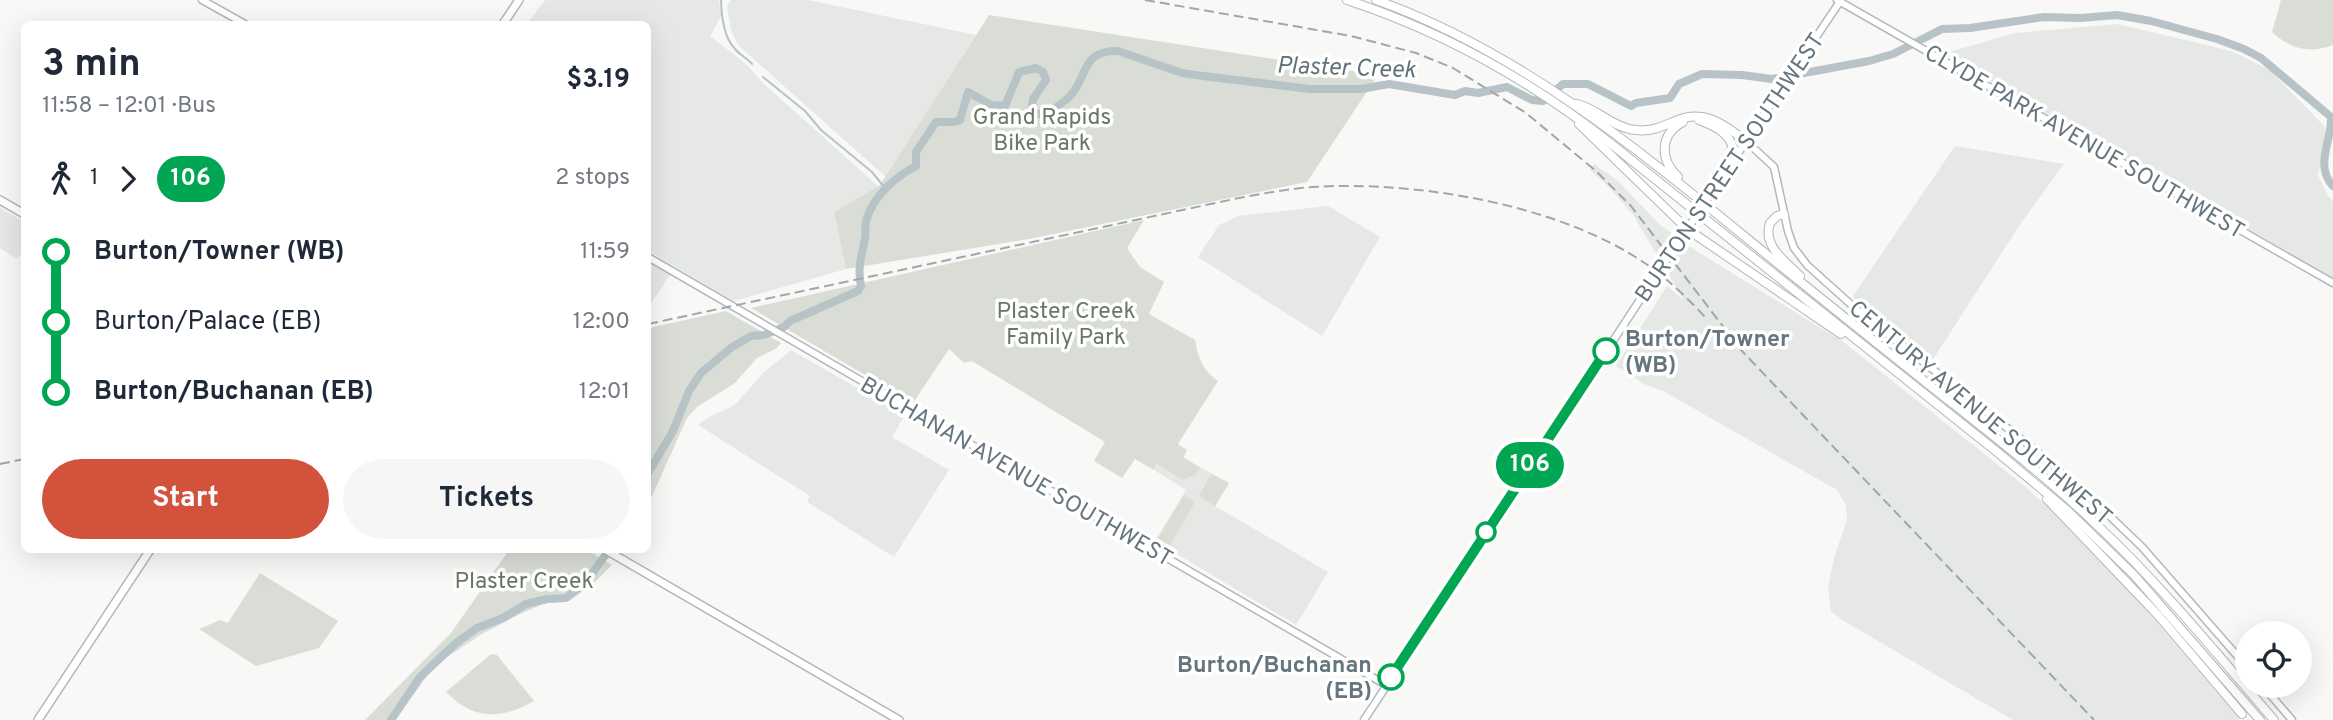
<!DOCTYPE html>
<html lang="en">
<head>
<meta charset="utf-8">
<style>
  body { margin:0; font-family:Overpass,sans-serif; background:#f6f6f7; color:#1f2937; height:100vh; display:flex; flex-direction:column; font-size:26px; white-space:nowrap }
  * { box-sizing:border-box; margin:0 }
  p { font-size:23px; color:#747a83 }
  .icon { flex:none; width:38px; height:38px; fill:none; stroke:currentColor; stroke-width:2; stroke-linecap:round; stroke-linejoin:round }
  .map { position:relative; flex:1; overflow:hidden }
  .drawer { position:absolute; left:21px; top:21px; width:630px; height:532px; display:flex; flex-direction:column; background:#fff; border-radius:10px; box-shadow:0 7px 28px #0002 }
  .drawer>* { flex:none }
  .badge { padding:0 14px; border-radius:23px; font-size:24px; line-height:46px }
  .buttons { position:absolute; left:2235px; top:621px; display:grid; gap:14px }
  .buttons a { display:grid; place-items:center; width:77px; height:77px; border-radius:50%; background:#fff; box-shadow:0 7px 28px #0002; font-size:35px }
  .map>.badge { position:absolute; translate:-50% -50%; box-shadow:0 0 0 4px #fff }
  .legs { display:flex; align-items:center; gap:10px; height:77px; padding:0 21px; font-size:23px }
  .legs p { margin-inline-start:auto }
  .overview { display:flex; align-items:center; justify-content:space-between; height:119px; padding:0 21px }
  h1 { font-size:38px; font-weight:700; line-height:52px }
  .button { display:flex; gap:14px; margin-top:auto; padding:14px 21px }
  .button a { flex:1; height:80px; border-radius:42px; background:#d3523b; color:#fff; font-size:28px; font-weight:700; line-height:80px; text-align:center }
  .button a+a { background:#f6f6f7; color:#1f2937 }
  ul { padding:0 21px; list-style:none }
  li { display:flex; align-items:center; gap:24px; height:70px; font-size:26px }
  li i { display:grid; place-items:center; width:10px; height:100%; margin:0 9px; background:currentColor }
  li i::after { content:''; width:18px; height:18px; margin:-9px; border:5px solid; border-radius:50%; background:#fff }
  li p { margin-inline-start:auto }
  li:first-child i { background:linear-gradient(#0000 50%,currentColor 0) }
  li:last-child i { background:linear-gradient(currentColor 50%,#0000 0) }
  .map>svg:first-child { display:block }
  .built { fill:#e6e8e6 }
  .green { fill:#d9ddd6 }
  .lines { fill:none; stroke-linecap:round; stroke-linejoin:round }
  .stream { stroke:#b7c3c6; stroke-width:2 }
  .river { stroke:#b7c3c6; stroke-width:8 }
  .secondary-casing { stroke:#b2b8bc; stroke-width:9 }
  .primary-casing { stroke:#b1b7ba; stroke-width:10 }
  .highway-casing { stroke:#b3b8ba; stroke-width:10 }
  .secondary { stroke:#fff; stroke-width:6 }
  .primary { stroke:#fff; stroke-width:7 }
  .highway { stroke:#fff; stroke-width:8 }
  .rail { stroke:#a0a7ab; stroke-width:2; stroke-dasharray:10 5; stroke-linecap:butt }
  .secondary-bridge-casing { stroke:#b2b8bc; stroke-width:9; stroke-linecap:butt }
  .secondary-bridge { stroke:#fff; stroke-width:6 }
  .line-1-casing { stroke:#fff; stroke-width:16 }
  .line-1 { stroke:#00a651; stroke-width:10 }
  .stop-1-dot { fill:#fff; stroke:#00a651; stroke-width:3.5 }
  .labels { text-anchor:middle; stroke-width:7; stroke-linejoin:round; paint-order:stroke }
  .park-label { font-size:23px; fill:#697765; stroke:#fff }
  .street-label { font-size:23px; fill:#66767e; stroke:#fff }
  .stop-label { font-size:23px; font-weight:bold; fill:#66767e; stroke:#fff; text-anchor:start }
  .water-label { font-size:24px; font-style:italic; fill:#607478; stroke:#fff }
</style>
</head>
<body>
<div class="map">
<svg width="2333" height="720" viewBox="0 0 2333 720">
  <rect width="100%" height="100%" fill="#f8f8f6"/>
  <g class="built">
    <polygon points="545,0 719,0 721,16 710,36 746,64 764,84 878,186 834,212 846,269 734,301 648,251 648,24 527,24"/>
    <polygon points="731,0 808,0 976,35 886,177 738,45 731,30 727,6"/>
    <polygon points="2118,24 2231,51 2270,70 2324,126 2326,134 2318,175 2328,196 2333,201 2333,279 1948,57 1946,53 2015,33"/>
    <polygon points="1955,146 2064,164 2019,226 1930,364 1857,304 1853,296"/>
    <polygon points="1594,164 1618,181 1659,224 1690,247 1842,341 2022,484 2050,509 2136,598 2240,720 2013,720 1844,621 1831,611 1828,588 1834,558 1847,520 1846,505 1837,490 1663,391 1646,385 1616,366 1667,286 1684,300 1633,215 1609,187 1590,170"/>
    <polygon points="1328,206 1380,237 1322,336 1198,257 1219,225 1238,216"/>
    <polygon points="0,208 24,222 24,258 20,255 17,259 0,248"/>
    <polygon points="648,262 670,275 648,308"/>
    <polygon points="791,350 905,415 892,437 949,470 894,557 807,502 810,496 698,425 709,417 735,405 763,373"/>
    <polygon points="1162,456 1183,457 1229,483 1215,506 1328,572 1296,625 1155,541 1186,490 1154,470"/>
  </g>
  <g class="green">
    <path d="M2281,0H2333V45C2310,54 2290,49 2272,32Z"/>
    <polygon points="989,15 1378,75 1307,182 1029,239 846,269 834,212 880,185"/>
    <path d="M1144,220L1127,248L1140,267L1164,282L1149,314L1195,340C1198,358 1203,371 1218,381L1178,444L1187,450L1183,458L1200,468L1194,477L1191,476L1183,480L1157,464L1154,470L1135,459L1122,478L1094,461L1105,442L972,361L964,363L949,349L913,403L751,308Z"/>
    <polygon points="726,311 781,343 777,348 757,358 735,383 697,407 687,418 648,505 648,455 650,446 648,332 653,327"/>
    <polygon points="1211,474 1229,483 1215,506 1199,496"/>
    <polygon points="1184,495 1195,502 1170,545 1158,538"/>
    <polygon points="509,550 587,550 612,565 592,585 569,601 545,603 518,615 480,635 435,665 395,720 365,720 451,633"/>
    <polygon points="260,573 338,621 319,648 256,666 199,629 220,620 228,623"/>
    <path d="M491,654L497,655L534,701C501,720 473,720 446,692Z"/>
  </g>
  <g class="lines">
    <g class="stream">
      <path d="M721,0C721,15 724,38 735,49C740,55 747,58 752,64"/>
      <polyline points="763,77 805,111 821,130 872,172 885,188"/>
    </g>
    <g class="river">
      <path d="M648,473L673,431L689,391L701,373L732,347L751,336L764,335L784,327L790,321L858,291L861,286C857,264 862,258 865,238C866,233 865,226 866,221C873,196 895,177 916,166V152L936,122H954L960,120L968,92L991,105L1005,106L1019,72L1036,68L1043,72L1046,80L1033,99L1031,114H1047C1054,109 1063,103 1069,97C1089,77 1080,50 1118,51L1182,73L1203,76L1310,89H1361L1389,84L1455,95L1465,91L1478,93L1507,87L1532,100L1543,101L1563,84H1588L1631,106L1636,103L1670,98L1679,84L1702,74L1742,75L1772,79L1869,61L1893,54L1942,29L1970,28L2044,17L2081,18L2117,15L2151,21L2217,39L2244,49L2261,58L2331,117C2332,141 2314,166 2333,186"/>
      <polyline points="391,720 420,677 456,643 477,628 503,618 526,604 547,599 566,598 586,582 609,550"/>
    </g>
    <g class="secondary-casing">
      <g id="secondary">
        <polyline points="202,0 245,24"/>
        <polyline points="1837,0 2333,283"/>
        <polyline points="1747,142 1774,167 1788,231 1794,248 1807,265 1856,309 2039,453 2095,502 2142,547 2247,667"/>
        <polyline points="1708,198 1841,0"/>
        <polyline points="1680,240 1692,222"/>
        <polyline points="648,257 1386,685"/>
        <polyline points="2263,686 2292,720"/>
        <polyline points="1364,720 1655,277"/>
      </g>
    </g>
    <g class="primary-casing">
      <g id="primary">
        <polyline points="503,24 519,0"/>
        <polyline points="0,200 24,214"/>
        <polyline points="606,550 899,720"/>
        <polyline points="38,720 150,550"/>
      </g>
    </g>
    <g class="highway-casing">
      <g id="highway">
        <path d="M1347,0C1444,32 1530,80 1610,143L1996,451L2068,511L2134,575L2260,720"/>
        <path d="M1376,0C1533,56 1660,168 1787,271C1839,313 1890,354 1942,395C1995,437 2049,479 2098,526C2162,586 2217,654 2274,720"/>
        <path d="M1577,104C1598,109 1613,128 1636,130C1649,132 1661,127 1673,122C1703,108 1723,123 1747,142"/>
        <path d="M1699,120C1721,128 1737,138 1733,162"/>
        <polyline points="1579,124 1687,229 1841,334"/>
        <path d="M1678,177C1659,159 1660,134 1683,122"/>
        <path d="M1784,214L1777,216L1770,223C1762,246 1786,262 1800,276"/>
        <polyline points="2047,499 2157,614 2242,714"/>
      </g>
    </g>
    <use href="#secondary" class="secondary"/>
    <use href="#primary" class="primary"/>
    <use href="#highway" class="highway"/>
    <g class="rail">
      <polyline points="1145,0 1351,36 1416,53 1453,68 1526,113 1596,171 1631,206 1741,350 2094,720"/>
      <path d="M648,324L1234,199C1260,194 1286,189 1313,187C1421,180 1582,207 1667,280C1680,291 1693,304 1705,317"/>
      <polyline points="0,464 24,459"/>
    </g>
    <g class="secondary-bridge-casing">
      <g id="secondary-bridge">
        <polyline points="1692,222 1708,198"/>
        <polyline points="1655,277 1680,240"/>
      </g>
    </g>
    <use href="#secondary-bridge" class="secondary-bridge"/>
  </g>
  <g class="lines">
    <g class="line-1-casing">
      <polyline id="line-1" points="1391,677 1606,351"/>
    </g>
    <use href="#line-1" class="line-1"/>
  </g>
  <g class="stop-1-dot">
    <circle cx="1606" cy="351" r="12"/>
    <circle cx="1486" cy="532" r="9"/>
    <circle cx="1391" cy="677" r="12"/>
  </g>
  <g class="labels">
    <g class="park-label">
      <text x="1042" y="124">Grand Rapids<tspan x="1042" dy="26">Bike Park</tspan></text>
      <text x="1066" y="318">Plaster Creek<tspan x="1066" dy="26">Family Park</tspan></text>
      <text x="524" y="588">Plaster Creek</text>
    </g>
    <g class="street-label">
      <text transform="translate(2085 141) rotate(30)" y="8">CLYDE PARK AVENUE SOUTHWEST</text>
      <text transform="translate(1729 167) rotate(-56)" y="8">BURTON STREET SOUTHWEST</text>
      <text transform="translate(1981 412) rotate(40)" y="8">CENTURY AVENUE SOUTHWEST</text>
      <text transform="translate(1017 471) rotate(30)" y="8">BUCHANAN AVENUE SOUTHWEST</text>
    </g>
    <g class="stop-label">
      <text x="1625" y="346">Burton/Towner<tspan x="1625" dy="26">(WB)</tspan></text>
      <text x="1372" y="672" text-anchor="end">Burton/Buchanan<tspan x="1372" dy="26">(EB)</tspan></text>
    </g>
    <g class="water-label">
      <text transform="translate(1346 67) rotate(2)" y="8">Plaster Creek</text>
    </g>
  </g>
</svg>
<div class="buttons">
<a><svg class="icon" aria-label="locate" viewBox="0 0 24 24"><circle cx="12" cy="12" r="6"/><path d="M12 2v4M12 18v4M2 12h4M18 12h4"/></svg></a>
</div>
<b class="badge" style="left:1530px;top:465px;background:#00a651;color:#fff">106</b>
<section class="drawer">
<div class="overview"><div><h1>3 min</h1><p>11:58 – 12:01 · Bus</p></div><b>$3.19</b></div>
<div class="legs"><svg class="icon" aria-label="walk" viewBox="0 0 24 24"><circle cx="13" cy="4" r="2"/><path d="M13 8l-2 6 4 7M11 14l-3 7M7 12l3-4h3l4 4"/></svg>1<svg class="icon" aria-label="forward" viewBox="0 0 24 24"><path d="M9 5l7 7-7 7"/></svg><b class="badge" style="background:#00a651;color:#fff">106</b><p>2 stops</p></div>
<ul>
<li><i style="color:#00a651"></i><b>Burton/Towner (WB)</b><p>11:59</p></li>
<li><i style="color:#00a651"></i><span>Burton/Palace (EB)</span><p>12:00</p></li>
<li><i style="color:#00a651"></i><b>Burton/Buchanan (EB)</b><p>12:01</p></li>
</ul>
<div class="button"><a>Start</a><a>Tickets</a></div>
</section>
</div>
</body>
</html>
